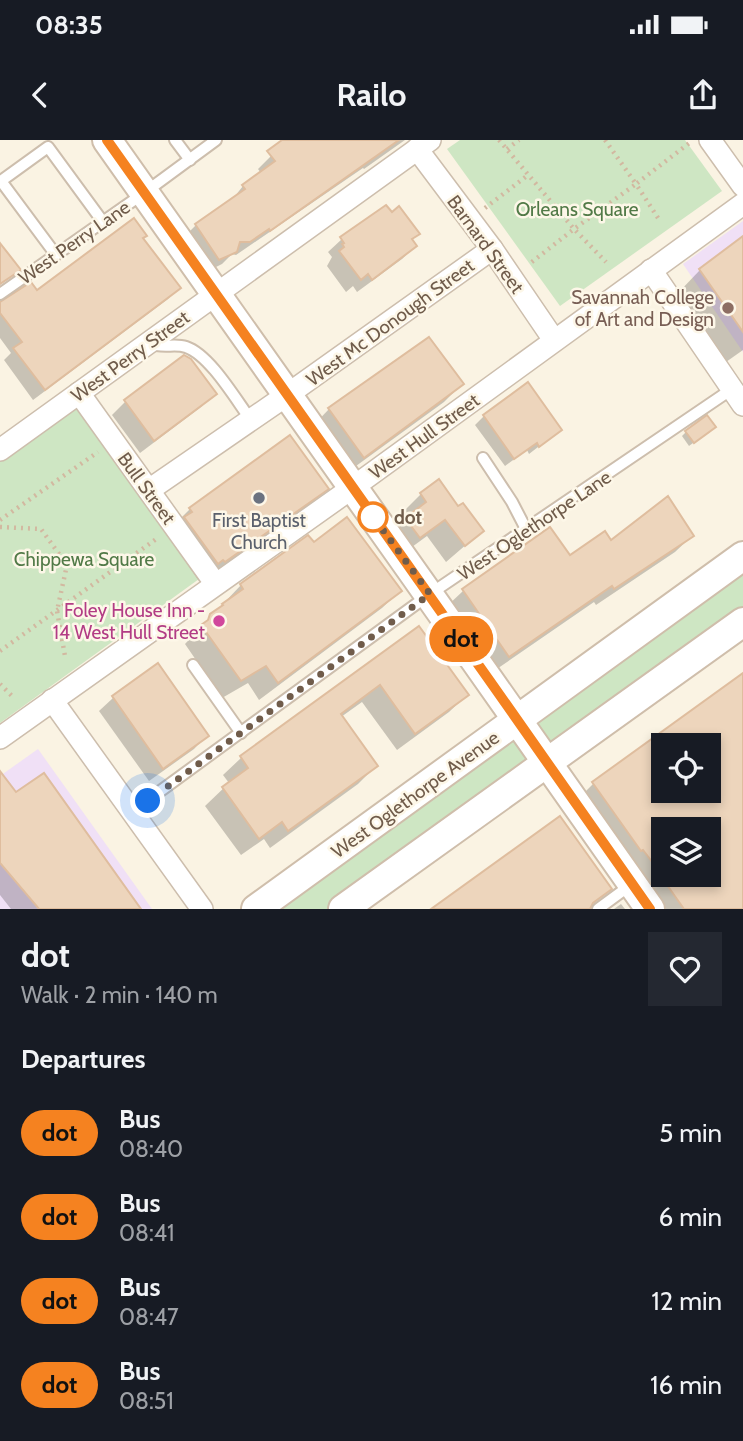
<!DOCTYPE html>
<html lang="en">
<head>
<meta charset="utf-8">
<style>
  body { margin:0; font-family:Cabin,sans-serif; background:#242831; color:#f1f3f6; height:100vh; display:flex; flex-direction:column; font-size:26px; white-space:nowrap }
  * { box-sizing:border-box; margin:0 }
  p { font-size:23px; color:#9ea1a6 }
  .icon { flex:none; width:38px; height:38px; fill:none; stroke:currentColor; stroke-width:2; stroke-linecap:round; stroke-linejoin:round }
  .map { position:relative; height:769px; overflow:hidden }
  .panel { display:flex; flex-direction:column; background:#171b24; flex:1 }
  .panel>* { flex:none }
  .badge { padding:0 14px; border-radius:23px; font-size:24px; line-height:46px }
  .fabs { position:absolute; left:651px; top:593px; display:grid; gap:14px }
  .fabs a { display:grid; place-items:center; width:70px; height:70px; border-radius:0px; background:#171b24; box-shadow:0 4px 10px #0003; font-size:35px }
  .you { position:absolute; width:35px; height:35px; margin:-18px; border:5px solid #fff; border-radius:50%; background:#1a73e8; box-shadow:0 0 0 10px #1a73e833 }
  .map>.badge { position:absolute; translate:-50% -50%; box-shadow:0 0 0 4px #fff }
  h2 { padding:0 21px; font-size:26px; line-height:63px }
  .round { display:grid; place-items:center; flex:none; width:74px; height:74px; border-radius:0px; background:#242831 }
  .headline { display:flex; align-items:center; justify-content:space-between; height:119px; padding:0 21px }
  h1 { font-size:33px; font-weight:700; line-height:52px }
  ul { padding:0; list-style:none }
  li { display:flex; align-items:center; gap:21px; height:84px; padding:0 21px }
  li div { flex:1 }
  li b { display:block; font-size:26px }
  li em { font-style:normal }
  li .badge { min-width:77px; font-weight:700; text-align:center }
  .status { display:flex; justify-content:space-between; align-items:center; height:49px; padding:0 35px; background:#171b24; direction:ltr }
  .status svg { height:19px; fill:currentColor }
  header { display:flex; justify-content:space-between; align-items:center; height:91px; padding:0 21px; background:#171b24; font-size:32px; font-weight:700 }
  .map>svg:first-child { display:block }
  .education { fill:#f0e0f6 }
  .green { fill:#cee6c3 }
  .shadow { fill:#0003; fill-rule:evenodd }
  .building { fill:#edd5bc; stroke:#dfbd9e; stroke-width:2; fill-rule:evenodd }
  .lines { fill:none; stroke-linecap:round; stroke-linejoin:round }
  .service-casing { stroke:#cdbead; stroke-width:14 }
  .minor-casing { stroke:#cdbead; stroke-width:24 }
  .secondary-casing { stroke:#cfbeab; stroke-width:32 }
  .path { stroke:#d2b8a0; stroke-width:4.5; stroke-dasharray:2 5; stroke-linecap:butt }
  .service { stroke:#fff; stroke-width:10 }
  .minor { stroke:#fff; stroke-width:21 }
  .secondary { stroke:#fff; stroke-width:28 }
  .line-casing { stroke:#fff; stroke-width:16 }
  .line { stroke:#f58220; stroke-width:10 }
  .walk { stroke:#705c4b; stroke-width:7; stroke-dasharray:0 12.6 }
  .education-dot { fill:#8d6e63; stroke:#fdf7e8; stroke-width:2.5 }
  .worship-dot { fill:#6b7280; stroke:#fdf7e8; stroke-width:2.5 }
  .stop-dot { fill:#fff; stroke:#f58220; stroke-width:3.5 }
  .hotel-dot { fill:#d1479c; stroke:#fdf7e8; stroke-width:2.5 }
  .labels { text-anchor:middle; stroke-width:5; stroke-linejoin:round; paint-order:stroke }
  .park-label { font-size:19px; fill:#517a47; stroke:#fdf7e8 }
  .street-label { font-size:19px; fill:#705c4b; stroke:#fdf7e8 }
  .education-label { font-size:19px; fill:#785e54; stroke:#fdf7e8; text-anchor:end }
  .stop-label { font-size:19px; font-weight:bold; fill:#705c4b; stroke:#fdf7e8; text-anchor:start }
  .worship-label { font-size:19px; fill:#5b616d; stroke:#fdf7e8 }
  .hotel-label { font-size:19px; fill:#b23c85; stroke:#fdf7e8; text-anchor:end }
</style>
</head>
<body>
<div class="status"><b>08:35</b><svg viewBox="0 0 49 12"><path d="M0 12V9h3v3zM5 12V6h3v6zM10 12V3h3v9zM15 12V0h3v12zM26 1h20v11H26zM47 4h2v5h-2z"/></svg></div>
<header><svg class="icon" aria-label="back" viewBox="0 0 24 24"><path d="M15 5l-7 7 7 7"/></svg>Railo<svg class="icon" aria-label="share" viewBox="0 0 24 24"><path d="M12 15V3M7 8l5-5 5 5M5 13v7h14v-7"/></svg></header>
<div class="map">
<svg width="743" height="769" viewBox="0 0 743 769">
  <rect width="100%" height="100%" fill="#faf3e3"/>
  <g class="education">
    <polygon points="743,81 743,212 683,124"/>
    <polygon points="38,609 152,769 0,769 0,636"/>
  </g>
  <g class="green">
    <polygon points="460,0 685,0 722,51 560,166 447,9"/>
    <polygon points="77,268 199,439 0,583 0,322"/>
    <polygon points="743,416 743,475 342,769 247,769"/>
  </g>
  <g class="shadow">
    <polygon points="293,0 405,0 364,29 363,28 236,115 232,114 222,124 206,132 183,98 196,85 231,61 243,46 261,33 258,29 271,16"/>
    <polygon points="141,99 178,148 168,159 33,260 4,220 11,213 0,198 0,163 37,152"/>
    <polygon points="342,99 411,100 415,106 402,119 357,152 353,146 346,152 327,126 332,117 328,112"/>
    <polygon points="743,99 743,210 726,222 678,153 700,130"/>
    <polygon points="462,244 444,262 345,334 312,287 329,269"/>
    <polygon points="215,253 201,267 140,313 112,275 125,262"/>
    <polygon points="484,276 560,290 529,314 527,310 505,326 475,285"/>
    <polygon points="709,291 689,306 682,296 686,292"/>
    <polygon points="326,348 309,366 206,439 205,436 199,441 168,396 174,390 172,387 190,369"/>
    <polygon points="421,354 458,368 482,391 446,422 427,396 401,415 388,397 408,378 403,372"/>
    <polygon points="550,389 570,418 611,403 692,396 675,412 596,465 594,462 491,533 446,467 463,451"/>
    <polygon points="313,405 400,451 382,468 259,560 248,543 222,558 185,504 241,445"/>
    <polygon points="419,489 467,555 449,572 397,610 362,562 341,577 376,626 358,644 270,708 264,699 241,715 205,666 229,643 223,635 241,618"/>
    <polygon points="158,526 207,595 194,609 149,641 99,571 113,558"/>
    <path d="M743,535V769H654L576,661L593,644ZM663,606H709V651H663ZM663,690H709V735H663Z"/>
    <polygon points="0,653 139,769 11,769 0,755"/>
    <polygon points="621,764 625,769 614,769"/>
  </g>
  <g class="building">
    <polygon points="282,0 399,0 270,91 269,89 250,102 240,102 237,112 219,120 195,84 245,49 242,45 275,21 267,11"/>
    <polygon points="386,65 392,72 399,66 420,94 412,99 417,106 372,140 368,134 361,140 339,111 344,107 342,104 344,103 340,97"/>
    <polygon points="134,78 147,96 143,98 181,148 45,250 13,208 22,202 0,173 0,162 31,142 37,150"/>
    <polygon points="743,96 743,192 699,129"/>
    <polygon points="0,103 21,130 0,144"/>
    <polygon points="429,197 464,244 364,318 328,268"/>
    <polygon points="184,215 191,219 217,254 154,301 124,260"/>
    <polygon points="528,242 562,290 539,307 537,303 514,319 483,275"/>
    <polygon points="707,275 716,287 694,303 685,291"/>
    <polygon points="290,295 329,349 225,422 223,420 218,424 184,377 192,372 189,368"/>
    <polygon points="439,339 458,366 463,363 484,391 465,406 445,380 420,398 405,378 426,362 420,353"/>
    <polygon points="668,356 694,396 614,449 612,446 509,517 462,449 550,387 570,415 605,391 611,400"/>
    <polygon points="347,377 402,451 278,543 266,526 241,541 201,485 208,480 210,474 223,465 222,464 243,449 240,444 308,395 314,402"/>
    <polygon points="419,486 469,555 415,594 380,545 341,574 378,626 288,691 282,682 259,699 222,647 248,628 240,616"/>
    <polygon points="158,523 209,596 163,629 112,556"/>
    <path d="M743,533V769H684L660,735H662L643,710L641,711L592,642ZM663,606H709V651H663ZM663,690H709V735H663Z"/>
    <polygon points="0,631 16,652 44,633 141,769 39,769 0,723"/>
    <polygon points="560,676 612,749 593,763 590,769 431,769"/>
  </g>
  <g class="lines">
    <g class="service-casing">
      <g id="service">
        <polyline points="175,0 190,20"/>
        <polyline points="56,115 1,41 48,7 103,82"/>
        <polyline points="0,154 144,53 216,0"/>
        <path d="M149,203C163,209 174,203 186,207C210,215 236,260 251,280"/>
        <polyline points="483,318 512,362 526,389"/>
        <polyline points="193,525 241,593"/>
        <polyline points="133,671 430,454 732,249"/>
        <polyline points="598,769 632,744"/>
      </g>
    </g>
    <g class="minor-casing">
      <g id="minor">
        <polyline points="710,0 743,46"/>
        <polyline points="417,9 492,109 554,200"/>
        <polyline points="651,130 743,265"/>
        <polyline points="79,253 215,443"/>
        <polyline points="0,310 430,0"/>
        <polyline points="149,350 287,255 492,109"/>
        <polyline points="52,560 202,769"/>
        <polyline points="0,598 352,348 743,64"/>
      </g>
    </g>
    <g class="secondary-casing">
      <g id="secondary">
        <path d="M107,0C288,256 470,512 650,769"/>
        <polyline points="256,769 743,416"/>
        <polyline points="343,769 743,482"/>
      </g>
    </g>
    <g class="path">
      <polyline points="499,0 574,89 528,125"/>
      <polyline points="605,0 636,44 574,89 606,122"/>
      <polyline points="507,9 519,0"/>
      <polyline points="485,68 528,35"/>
      <polyline points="658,78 636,44 692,1"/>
      <polyline points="0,380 98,312"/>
      <polyline points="0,387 41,389 67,425 57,471 65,516"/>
      <polyline points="0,511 159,397"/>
      <polyline points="0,544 14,558"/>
    </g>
    <use href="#service" class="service"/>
    <use href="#minor" class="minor"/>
    <use href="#secondary" class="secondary"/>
  </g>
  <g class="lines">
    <g class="line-casing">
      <path id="line" d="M107,0C289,256 470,512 650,769"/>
    </g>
    <use href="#line" class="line"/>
    <polyline class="walk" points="148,661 430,454 366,367 373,377"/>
  </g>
  <circle class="education-dot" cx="728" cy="168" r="7"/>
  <circle class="worship-dot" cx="259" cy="358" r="7"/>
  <circle class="stop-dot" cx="373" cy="377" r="14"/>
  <circle class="hotel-dot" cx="219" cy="481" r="7"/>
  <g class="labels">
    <g class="park-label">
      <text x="577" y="76">Orleans Square</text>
      <text x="84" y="426">Chippewa Square</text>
    </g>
    <g class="street-label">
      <text transform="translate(74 102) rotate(-35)" y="7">West Perry Lane</text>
      <text transform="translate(486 104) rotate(54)" y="7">Barnard Street</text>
      <text transform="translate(390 182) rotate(-36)" y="7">West Mc Donough Street</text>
      <text transform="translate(130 216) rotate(-36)" y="7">West Perry Street</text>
      <text transform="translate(424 296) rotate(-36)" y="7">West Hull Street</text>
      <text transform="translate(147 348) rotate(54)" y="7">Bull Street</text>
      <text transform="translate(534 385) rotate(-34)" y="7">West Oglethorpe Lane</text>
      <text transform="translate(415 654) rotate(-36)" y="7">West Oglethorpe Avenue</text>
    </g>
    <g class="education-label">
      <text x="714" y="164">Savannah College<tspan x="714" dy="22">of Art and Design</tspan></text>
    </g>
    <g class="stop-label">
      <text x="394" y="384">dot</text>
    </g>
    <g class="worship-label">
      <text x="259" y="387">First Baptist<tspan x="259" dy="22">Church</tspan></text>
    </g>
    <g class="hotel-label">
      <text x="205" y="477">Foley House Inn -<tspan x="205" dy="22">14 West Hull Street</tspan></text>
    </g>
  </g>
</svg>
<div class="fabs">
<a><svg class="icon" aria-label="locate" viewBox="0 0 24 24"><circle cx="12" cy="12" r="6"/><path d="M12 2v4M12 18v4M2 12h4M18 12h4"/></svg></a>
<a><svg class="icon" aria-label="layers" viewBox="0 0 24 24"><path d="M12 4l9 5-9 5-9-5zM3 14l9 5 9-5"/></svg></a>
</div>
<div class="you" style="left:148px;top:661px"></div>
<b class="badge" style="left:461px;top:499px;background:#f58220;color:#111">dot</b>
</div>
<section class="panel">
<div class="headline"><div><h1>dot</h1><p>Walk · 2 min · 140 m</p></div><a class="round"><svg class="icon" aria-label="heart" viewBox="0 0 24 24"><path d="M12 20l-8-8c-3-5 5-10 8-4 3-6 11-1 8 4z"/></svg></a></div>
<h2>Departures</h2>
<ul>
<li><span class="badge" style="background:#f58220;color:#111">dot</span><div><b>Bus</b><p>08:40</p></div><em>5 min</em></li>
<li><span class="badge" style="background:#f58220;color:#111">dot</span><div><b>Bus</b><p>08:41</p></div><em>6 min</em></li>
<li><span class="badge" style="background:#f58220;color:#111">dot</span><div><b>Bus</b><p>08:47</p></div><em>12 min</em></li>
<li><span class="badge" style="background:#f58220;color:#111">dot</span><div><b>Bus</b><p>08:51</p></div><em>16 min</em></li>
</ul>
</section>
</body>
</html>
